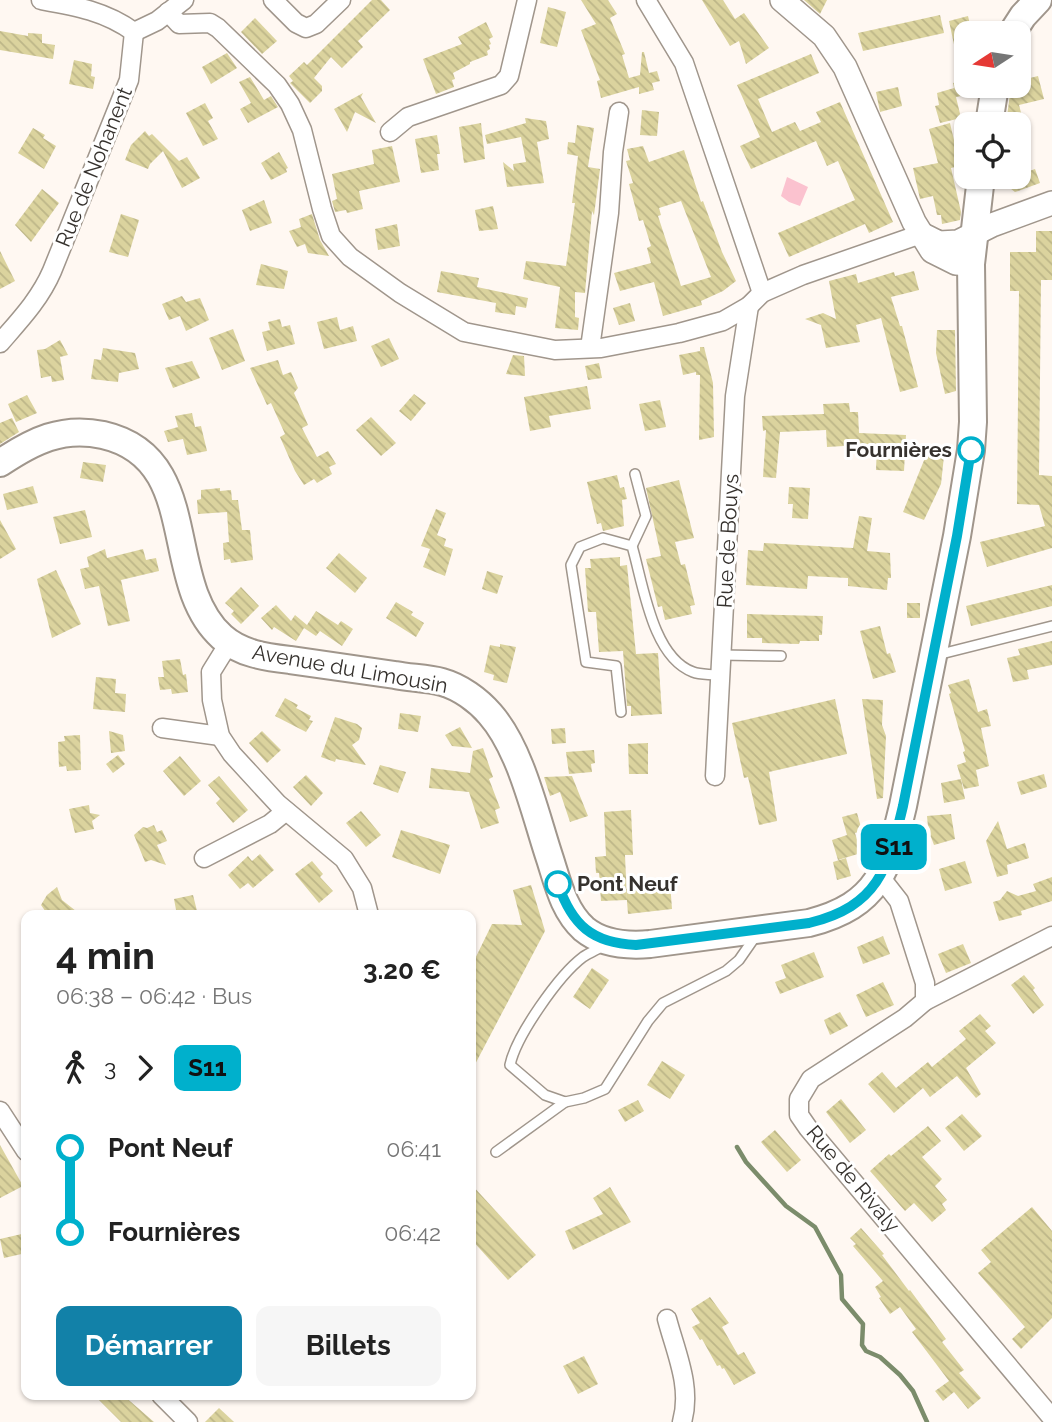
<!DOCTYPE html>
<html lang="fr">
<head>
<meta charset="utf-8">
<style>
  body { margin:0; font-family:Raleway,sans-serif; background:#f6f6f6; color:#222; height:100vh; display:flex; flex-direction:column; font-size:26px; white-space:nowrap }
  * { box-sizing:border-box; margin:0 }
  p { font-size:23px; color:#767676 }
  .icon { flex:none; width:38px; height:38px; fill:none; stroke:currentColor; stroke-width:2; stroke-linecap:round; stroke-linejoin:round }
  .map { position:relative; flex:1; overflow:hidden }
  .panel { position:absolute; left:21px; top:910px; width:455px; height:490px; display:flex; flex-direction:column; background:#fff; border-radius:14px; box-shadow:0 2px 5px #0004 }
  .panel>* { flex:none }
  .badge { padding:0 14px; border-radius:10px; font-size:24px; line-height:46px }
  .needle { width:46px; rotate:258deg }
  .controls { position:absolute; left:954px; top:21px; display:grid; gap:14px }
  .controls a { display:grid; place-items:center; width:77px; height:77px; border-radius:14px; background:#fff; box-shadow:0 2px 5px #0004; font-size:35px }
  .map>.badge { position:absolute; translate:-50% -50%; box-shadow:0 0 0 4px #fff }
  .legs { display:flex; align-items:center; gap:10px; height:77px; padding:0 35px; font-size:23px }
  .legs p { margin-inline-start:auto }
  .summary { display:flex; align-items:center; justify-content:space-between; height:119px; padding:0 35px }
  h1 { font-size:38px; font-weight:700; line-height:52px }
  .button { display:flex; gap:14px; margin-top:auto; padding:14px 35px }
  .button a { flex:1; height:80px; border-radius:14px; background:#1281a8; color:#fff; font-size:28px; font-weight:700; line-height:80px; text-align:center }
  .button a+a { background:#f6f6f6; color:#222 }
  ul { padding:0 35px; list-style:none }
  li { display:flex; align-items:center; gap:24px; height:84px; font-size:26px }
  li i { display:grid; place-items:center; width:10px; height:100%; margin:0 9px; background:currentColor }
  li i::after { content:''; width:18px; height:18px; margin:-9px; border:5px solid; border-radius:50%; background:#fff }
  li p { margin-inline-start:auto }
  li:first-child i { background:linear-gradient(#0000 50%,currentColor 0) }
  li:last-child i { background:linear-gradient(currentColor 50%,#0000 0) }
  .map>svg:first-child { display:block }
  .park { fill:#fbc2cf }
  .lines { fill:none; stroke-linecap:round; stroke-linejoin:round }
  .stream { stroke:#7b8c6b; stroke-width:4.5 }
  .building { fill:url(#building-back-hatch); fill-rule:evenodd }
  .service-casing { stroke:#a0968c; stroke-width:12 }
  .minor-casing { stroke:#a0968c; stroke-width:21 }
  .tertiary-casing { stroke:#a0968c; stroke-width:26 }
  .secondary-casing { stroke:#a0968c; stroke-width:30 }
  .service { stroke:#fff; stroke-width:9 }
  .minor { stroke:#fff; stroke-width:18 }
  .tertiary { stroke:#fff; stroke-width:23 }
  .secondary { stroke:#fff; stroke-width:26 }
  .line-1-casing { stroke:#fff; stroke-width:16 }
  .line-1 { stroke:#00b0cc; stroke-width:10 }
  .stop-1-dot { fill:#fff; stroke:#00b0cc; stroke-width:3.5 }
  .labels { text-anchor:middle; stroke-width:6; stroke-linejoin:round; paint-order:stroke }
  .street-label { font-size:21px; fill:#36322e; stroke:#fff }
  .stop-label { font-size:21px; font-weight:bold; fill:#36322e; stroke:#fff; text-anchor:end }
</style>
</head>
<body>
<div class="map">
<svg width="1052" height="1422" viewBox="0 0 1052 1422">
  <defs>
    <pattern id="building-back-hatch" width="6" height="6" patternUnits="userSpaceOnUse" patternTransform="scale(1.75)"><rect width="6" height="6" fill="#dbd39e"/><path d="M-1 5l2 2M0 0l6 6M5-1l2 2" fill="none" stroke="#bdb688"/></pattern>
  </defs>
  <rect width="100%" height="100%" fill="#fff8f2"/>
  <polygon class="park" points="787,177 808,187 800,206 789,202 781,196"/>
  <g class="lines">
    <polyline class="stream" points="737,1147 746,1162 786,1206 815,1227 841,1275 842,1299 863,1324 862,1345 866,1351 880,1357 900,1375 913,1391 927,1422"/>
  </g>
  <g class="building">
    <polygon points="372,0 381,0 390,10 358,41 363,47 342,68 331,57 314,78 322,86 322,91 310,103 290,83 293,81 289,76 304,62 307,65"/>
    <polygon points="581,0 608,0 617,14 610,18 625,54 622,55 629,78 640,75 642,52 644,52 649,73 657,71 660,81 652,83 654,90 639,94 639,87 601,98 597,81 600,80 581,30 596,24"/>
    <polygon points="702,0 723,0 735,19 744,13 769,48 746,64 739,41 730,46"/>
    <polygon points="804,0 827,0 820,14"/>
    <polygon points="548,7 566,12 557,47 540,43"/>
    <polygon points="940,15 944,33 863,51 858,33"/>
    <polygon points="968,16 972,33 966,33 966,68 959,68 949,21"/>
    <polygon points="255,18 277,41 262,54 241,32"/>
    <polygon points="486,22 493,37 489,39 491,44 489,45 490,49 487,51 488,55 470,62 470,64 453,73 455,79 452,80 454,87 436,94 423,59 462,44 458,37"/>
    <polygon points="0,31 28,36 28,33 42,34 42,43 55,45 53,59 0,50"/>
    <polygon points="227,53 237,68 211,84 202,67"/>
    <polygon points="811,54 819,73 758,99 772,132 795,122 800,131 821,122 816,112 840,102 893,222 869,233 865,224 789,257 778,233 855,200 838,161 827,166 816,141 751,169 740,146 760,137 737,85"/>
    <polygon points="74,60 92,64 91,76 95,77 93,89 69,84"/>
    <polygon points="1038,76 1044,99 1019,105 1024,124 1006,124 1011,86 1018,86 1018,81"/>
    <polygon points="250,77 264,100 271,96 278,107 248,123 240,109 251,103 239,82"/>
    <polygon points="966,80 966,95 956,97 961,118 940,123 935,106 939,105 937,93 954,88 953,83"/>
    <polygon points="898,87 902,106 880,112 876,92"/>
    <polygon points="363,93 361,97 376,123 355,112 347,132 334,109"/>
    <polygon points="205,103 213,118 208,121 218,139 203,146 186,113"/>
    <polygon points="642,110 659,112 657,136 640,135"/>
    <polygon points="525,118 546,121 549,139 537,142 544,183 507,187 503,162 514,171 513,164 526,162 521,137 487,144 485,135 526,123"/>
    <polygon points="481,123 485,159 464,163 459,127"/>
    <polygon points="950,123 960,166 951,168 961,212 960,220 942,224 941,215 937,215 933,196 920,199 913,168 938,163 929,129"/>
    <polygon points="577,125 594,128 588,167 600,169 594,215 592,211 585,293 575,292 575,317 579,318 578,330 555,328 560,287 523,279 526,261 566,266 575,203 572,203 578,156 567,154 568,142 575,143"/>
    <polygon points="33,128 45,135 43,138 56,146 44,169 18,153"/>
    <polygon points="145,131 149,136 152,134 179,161 187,157 200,178 182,188 163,151 150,164 148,169 125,160 131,145"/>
    <polygon points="437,135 440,154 437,154 439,170 421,173 415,139"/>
    <polygon points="392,146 400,182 359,191 363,209 347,213 346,210 335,212 332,201 337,199 332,174 374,164 372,150"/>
    <path d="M643,146L649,162L684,150L701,202L703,201L722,252L736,281L723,291L701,301L702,305L663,316L654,282L620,291L614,273L651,263L647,248L651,246L643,220L639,221L629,184L633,183L626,161L630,160L627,149ZM681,201L711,277L681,286L658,216L661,215L659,208Z"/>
    <polygon points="279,152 288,168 286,169 287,172 271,180 261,163"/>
    <polygon points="1035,169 1040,183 1015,192 997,178 1018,177 1018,175"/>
    <polygon points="42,189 59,203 31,242 15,225"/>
    <polygon points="264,200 272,223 250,231 242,210"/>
    <polygon points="493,206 498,229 479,231 475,210"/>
    <polygon points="121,214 139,220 128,257 109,252"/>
    <polygon points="312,214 320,240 329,256 308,253 305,244 297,247 289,231 301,227 299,219"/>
    <polygon points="397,224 400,246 378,250 375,229"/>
    <polygon points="1036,231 1052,231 1052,280 1041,280 1039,475 1052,476 1052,548 987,567 980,542 1045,526 1039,505 1017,504 1019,291 1010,291 1010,252 1036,252"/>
    <polygon points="0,251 15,281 0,289"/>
    <polygon points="261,264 288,271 284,289 256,285"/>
    <polygon points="441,271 479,278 477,287 528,298 526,308 516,306 515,315 495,312 496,303 437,292"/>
    <polygon points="914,271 919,290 891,297 900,326 902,326 918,387 900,392 881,318 856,325 860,342 826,348 821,325 805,319 823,313 836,319 829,281 856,274 858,283 894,272 895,276"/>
    <polygon points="182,296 186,302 200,298 209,320 186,331 180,316 169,320 162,304"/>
    <polygon points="630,303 635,321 619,325 613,308"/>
    <polygon points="337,317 340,330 353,326 357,341 324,349 317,322"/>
    <polygon points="280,319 282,327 290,325 295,344 267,351 262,332 270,330 268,322"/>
    <polygon points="233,329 245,361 222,370 209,338"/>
    <polygon points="937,330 955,330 956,391 945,394 936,353"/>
    <polygon points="389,338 399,359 381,367 371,346"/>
    <polygon points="60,340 68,355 60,357 64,380 52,382 51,376 41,378 37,350 45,349"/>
    <polygon points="700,347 704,347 713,383 714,437 699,440 700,375 696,375 696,372 683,375 679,355 700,351"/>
    <polygon points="103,348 135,353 139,369 119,373 118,382 91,379 94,359 101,360"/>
    <polygon points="513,355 524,356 525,376 506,374"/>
    <polygon points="278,360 283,375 291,372 298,388 294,393 308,425 302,428 317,457 328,451 336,464 329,467 332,474 317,483 314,479 304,485 295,471 280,437 285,434 271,403 267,405 250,368"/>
    <polygon points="192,361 200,378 173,388 165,368"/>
    <polygon points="599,363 602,378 588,380 585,366"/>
    <polygon points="587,386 591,409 549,416 551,427 530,431 524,397"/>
    <polygon points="414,394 426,403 411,421 399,411"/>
    <polygon points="27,395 37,413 16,422 8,404"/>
    <polygon points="660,400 666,427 645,431 639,404"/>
    <polygon points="849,403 850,412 858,412 859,433 906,435 904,471 876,470 877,444 827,447 826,430 780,432 776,478 763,477 766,430 763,431 762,416 824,414 823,404"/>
    <polygon points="192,413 195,427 201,426 207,451 187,455 183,439 168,442 164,431 178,427 175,416"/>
    <polygon points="371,417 396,443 381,456 356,430"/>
    <polygon points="12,418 19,432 0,444 0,423"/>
    <polygon points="929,448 944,449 944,456 941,484 924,520 903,512"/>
    <polygon points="83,462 106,465 103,482 80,478"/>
    <polygon points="617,475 620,488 624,487 627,499 622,500 624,526 603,531 601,523 597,524 587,482"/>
    <polygon points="679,480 694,538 675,542 681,565 685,564 695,605 690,606 692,614 665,620 662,606 658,607 646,559 661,556 646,488"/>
    <polygon points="33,486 38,503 7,510 3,494"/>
    <polygon points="789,487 810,488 808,519 792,518 793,504 788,504"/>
    <polygon points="220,488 220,491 231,490 232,500 238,500 242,530 250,530 253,560 231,563 230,559 224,560 223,543 229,542 227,512 198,514 197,500 201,499 201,490"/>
    <polygon points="436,509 446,513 437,535 446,539 444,546 453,549 445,576 423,567 430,549 421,546"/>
    <polygon points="85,510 92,537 60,544 53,517"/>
    <polygon points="859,516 872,518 867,551 890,553 891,578 888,578 887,590 848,586 848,578 808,576 807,589 746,585 748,550 763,551 764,543 853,548"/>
    <polygon points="0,520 16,549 0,559"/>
    <polygon points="105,549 107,558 143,549 146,560 156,558 159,571 121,580 130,621 108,626 99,586 85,589 80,569 89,567 87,557"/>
    <polygon points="339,553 367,578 355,593 326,568"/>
    <polygon points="620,557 620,566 627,565 636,654 658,653 662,714 631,716 631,706 627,706 623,651 599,652 596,612 588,612 585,568 591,568 590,559"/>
    <polygon points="56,570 81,624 52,638 37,579"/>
    <polygon points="487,571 503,576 497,594 482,589"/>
    <polygon points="1052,585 1052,606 971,626 966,606"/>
    <polygon points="241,587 259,606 241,624 231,614 234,611 225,603"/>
    <polygon points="396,602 413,612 411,615 424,623 416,637 386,618"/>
    <rect x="907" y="603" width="13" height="15"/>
    <polygon points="276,605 291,621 295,615 307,625 316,611 338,625 341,621 353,629 342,646 320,631 316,636 304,628 296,641 274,627 272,630 261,618"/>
    <polygon points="747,614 823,616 822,635 819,635 819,641 800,641 799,644 762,643 762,638 747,638"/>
    <polygon points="880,626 887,654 890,653 896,672 873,679 860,631"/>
    <polygon points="1052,641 1052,665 1027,670 1029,679 1013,682 1007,658 1020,655 1018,649"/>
    <polygon points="500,644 516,647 507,683 493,680 494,675 484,672 490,645 500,647"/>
    <polygon points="180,659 183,675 186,674 188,692 172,694 171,689 160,690 158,677 164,677 162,661"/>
    <polygon points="96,677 116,679 115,693 126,694 125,712 93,709"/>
    <polygon points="969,679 978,712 987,709 991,726 981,728 989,766 976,770 979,786 964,789 957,765 966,762 963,752 965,751 949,694 951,693 948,685"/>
    <polygon points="285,698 298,705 296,708 311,716 309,720 313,721 306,732 275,716"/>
    <polygon points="835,699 847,754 769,772 777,821 759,825 748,777 744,778 732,723"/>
    <polygon points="862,699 883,700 882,725 886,736 883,798 877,799"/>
    <polygon points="400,713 421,716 418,732 398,729"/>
    <polygon points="335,717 357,724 362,728 359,740 352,745 366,765 336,759 335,762 321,757"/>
    <polygon points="460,727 472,748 452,746 445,735"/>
    <polygon points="565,728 566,743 552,744 551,729"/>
    <polygon points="109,731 123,735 125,751 111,753"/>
    <polygon points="262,731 281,750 267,763 249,743"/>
    <polygon points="80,735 81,770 67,771 66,766 59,767 58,742 65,741 64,736"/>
    <polygon points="648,743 648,774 629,774 628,744"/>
    <polygon points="483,748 493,777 489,779 500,808 495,810 499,823 481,829 469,792 429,788 431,768 470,773 473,751"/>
    <polygon points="594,750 595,763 591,764 592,772 569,774 566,752"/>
    <polygon points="118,755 125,764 113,773 106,764"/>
    <polygon points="180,756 201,781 184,796 163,771"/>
    <polygon points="380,765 406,772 398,793 373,784"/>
    <polygon points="1044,774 1047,787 1021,795 1017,782"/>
    <polygon points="306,775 323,793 311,806 293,787"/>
    <polygon points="219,776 248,810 233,823 216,803 220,799 208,785"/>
    <polygon points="572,776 588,816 570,822 560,792 550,796 544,777"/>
    <polygon points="961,779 965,799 944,803 941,783"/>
    <polygon points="89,805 90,813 100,815 92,821 94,829 75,833 69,809"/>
    <polygon points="631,810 633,855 625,855 627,900 601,901 599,873 596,873 595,857 606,856 604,812"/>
    <polygon points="361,811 381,835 366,847 346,823"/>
    <polygon points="857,813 862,831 848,835 855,833 861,853 838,860 832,840 847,835 842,817"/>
    <polygon points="951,814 955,839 934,845 931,837 929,837 927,816"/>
    <polygon points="998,821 1007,849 1025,843 1029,858 1007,865 1008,874 997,877 986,841"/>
    <polygon points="154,825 157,832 162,830 167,841 157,845 166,865 151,860 145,862 134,835 143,827 147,828"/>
    <polygon points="401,830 450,845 440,874 392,857"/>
    <polygon points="260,854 274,870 253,888 248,883 240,889 228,875 248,856 252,861"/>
    <polygon points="846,858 851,876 837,880 833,862"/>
    <polygon points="312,861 323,874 320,877 333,891 319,903 295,874"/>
    <polygon points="965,861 972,883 945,891 939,869"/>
    <polygon points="1052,877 1052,901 1021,911 1022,915 999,921 993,902 1000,900 1007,891 1018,896 1036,891 1033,884"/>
    <polygon points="670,882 672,909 628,914 626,889 654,887 654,883"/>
    <polygon points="531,885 545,931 471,1072 471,967 492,924 522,925 513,890"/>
    <polygon points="57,887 62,900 81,915 48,915 41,905 47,895"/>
    <polygon points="193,895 198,915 177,915 174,899"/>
    <polygon points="883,936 890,954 863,964 857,947"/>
    <polygon points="963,944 971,963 946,973 938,954"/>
    <polygon points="814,952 824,977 780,994 775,982 786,978 781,965"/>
    <polygon points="592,968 609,980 590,1009 573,997"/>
    <polygon points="1024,975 1035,988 1033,990 1044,1005 1033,1014 1011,985"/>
    <polygon points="883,982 894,1005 866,1017 856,995"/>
    <polygon points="840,1012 848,1026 830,1035 824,1020"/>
    <polygon points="980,1014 991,1026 985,1031 996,1043 966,1068 981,1094 976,1098 957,1076 930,1097 923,1088 894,1113 868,1084 882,1072 896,1088 928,1062 932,1067 966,1039 959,1031"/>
    <polygon points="662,1061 685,1075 670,1099 647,1085"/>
    <polygon points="841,1099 866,1130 850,1143 826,1112"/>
    <polygon points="638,1100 644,1111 625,1122 618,1110"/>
    <polygon points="962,1114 982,1136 964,1151 945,1128"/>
    <polygon points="928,1126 941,1141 922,1157 942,1179 935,1186 947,1200 942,1204 946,1210 932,1222 914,1203 905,1211 870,1171 889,1154 891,1156"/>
    <polygon points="775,1130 801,1160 787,1172 761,1142"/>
    <polygon points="0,1145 23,1186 0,1198"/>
    <polygon points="471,1184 536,1255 508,1280 471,1239"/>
    <polygon points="610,1187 631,1222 573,1250 565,1231 603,1214 593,1198"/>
    <polygon points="1032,1207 1052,1231 1052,1318 1021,1349 1012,1339 1025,1327 978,1273 991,1262 981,1250"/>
    <polygon points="861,1228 884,1254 882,1255 909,1291 910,1290 946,1339 942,1342 964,1370 959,1373 981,1398 968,1409 954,1392 943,1401 935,1391 949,1381 912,1332 916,1329 900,1307 890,1314 879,1298 881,1297 875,1287 883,1281 853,1246 856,1244 850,1238"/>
    <polygon points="26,1233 26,1253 4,1258 0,1239"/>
    <polygon points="710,1297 729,1323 722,1327 738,1355 744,1352 756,1373 734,1385 724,1368 722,1369 720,1365 717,1366 702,1339 700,1340 692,1327 700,1323 691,1309"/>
    <polygon points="584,1356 598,1384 578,1394 563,1366"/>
    <polygon points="94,1395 123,1395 154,1422 121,1422"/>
    <polygon points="219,1408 234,1422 205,1422"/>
  </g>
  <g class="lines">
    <g class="service-casing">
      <g id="service">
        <polyline points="632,546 646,516 635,474"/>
        <polyline points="721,655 781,656"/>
        <polyline points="937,655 1052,626"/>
        <path d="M621,712L616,666L586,662L571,565L580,547L603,538L632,546C643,583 652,657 693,672C701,675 712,674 720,676"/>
        <path d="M603,946C596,950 589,953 583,957C559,975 516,1036 510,1065L545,1095L565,1102L584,1098L605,1089L648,1021L663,1003L726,971L739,960L755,937"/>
        <polyline points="496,1152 565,1102"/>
      </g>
    </g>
    <g class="minor-casing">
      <g id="minor">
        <path d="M41,0C75,6 105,11 134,32"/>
        <polyline points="273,0 296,23 306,28 316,24 341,0"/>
        <polyline points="646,0 684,63 762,293"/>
        <polyline points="168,12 179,24 210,23 218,28 277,85 290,104 302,130 322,209 331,236 350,257 400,293 464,332 555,350 601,348 679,333 723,321 749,306 762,293 803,275 921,234"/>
        <polyline points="134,32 157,21 184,0"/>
        <polyline points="390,132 408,117 501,85 509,76 527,0"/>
        <path d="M0,343C20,320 40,299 52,271L129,80L134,32"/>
        <polyline points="590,348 609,213 613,152 619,112"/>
        <polyline points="229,643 211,672 212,700 220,736 232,754 278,804 344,859 362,888 369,915"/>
        <polyline points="162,728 220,736"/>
        <polyline points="715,776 735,396 749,306"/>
        <polyline points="204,858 270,824 286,811"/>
        <polyline points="881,878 899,901 925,983 925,1001 905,1018 811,1079 799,1099 799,1115 808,1128 1052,1418"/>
        <polyline points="925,1001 1052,936"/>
        <polyline points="0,1111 26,1151"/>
        <path d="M667,1319C676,1353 692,1387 682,1422"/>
        <polyline points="161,1395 188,1422"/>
      </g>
    </g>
    <g class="tertiary-casing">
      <g id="tertiary">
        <polyline points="782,0 824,36 845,67 914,222 932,251 956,263 971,264"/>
        <polyline points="925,236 939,243 958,242 992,225 1052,203"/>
      </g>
    </g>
    <g class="secondary-casing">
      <g id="secondary">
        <polyline points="1012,33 1023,16 1038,0"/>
        <polyline points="989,124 995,86"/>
        <path d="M0,463C33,441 62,426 103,435C204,458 160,581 222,637C241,654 266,657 290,660C325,665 360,670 395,675C410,678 427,678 442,682C460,687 478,700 490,714C521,749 535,814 550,859C558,884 564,911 584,929C602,944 627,946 650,944L809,923C879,905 888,869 903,806L957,536L971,450L973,422L971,264L981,177"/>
      </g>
    </g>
    <use href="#service" class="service"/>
    <use href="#minor" class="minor"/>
    <use href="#tertiary" class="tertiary"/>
    <use href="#secondary" class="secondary"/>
  </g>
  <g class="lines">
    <g class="line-1-casing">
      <path id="line-1" d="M558,884C572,925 592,943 636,945L809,923C878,906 888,869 903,806L957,536L971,450"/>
    </g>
    <use href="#line-1" class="line-1"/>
  </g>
  <g class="stop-1-dot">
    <circle cx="971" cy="450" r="12"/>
    <circle cx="558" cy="884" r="12"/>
  </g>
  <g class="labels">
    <g class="street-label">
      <text transform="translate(94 167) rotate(-68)" y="7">Rue de Nohanent</text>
      <text transform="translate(728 541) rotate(-87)" y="7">Rue de Bouys</text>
      <text transform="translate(350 669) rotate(10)" y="7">Avenue du Limousin</text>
      <text transform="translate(853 1179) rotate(50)" y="7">Rue de Rivaly</text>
    </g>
    <g class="stop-label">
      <text x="952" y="457">Fournières</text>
      <text x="577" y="891" text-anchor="start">Pont Neuf</text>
    </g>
  </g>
</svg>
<div class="controls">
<a><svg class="needle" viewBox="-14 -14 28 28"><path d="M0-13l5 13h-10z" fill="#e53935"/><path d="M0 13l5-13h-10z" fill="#767676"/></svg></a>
<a><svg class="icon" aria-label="locate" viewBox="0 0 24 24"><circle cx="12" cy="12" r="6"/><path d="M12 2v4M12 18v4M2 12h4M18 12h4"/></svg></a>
</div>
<b class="badge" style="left:894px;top:847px;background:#00b0cc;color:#111">S11</b>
<section class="panel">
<div class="summary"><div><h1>4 min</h1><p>06:38 – 06:42 · Bus</p></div><b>3.20 €</b></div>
<div class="legs"><svg class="icon" aria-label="walk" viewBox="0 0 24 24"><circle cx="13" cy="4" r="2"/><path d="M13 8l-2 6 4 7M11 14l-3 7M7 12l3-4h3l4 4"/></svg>3<svg class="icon" aria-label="forward" viewBox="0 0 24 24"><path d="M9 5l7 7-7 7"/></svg><b class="badge" style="background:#00b0cc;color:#111">S11</b></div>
<ul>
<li><i style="color:#00b0cc"></i><b>Pont Neuf</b><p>06:41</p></li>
<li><i style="color:#00b0cc"></i><b>Fournières</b><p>06:42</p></li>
</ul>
<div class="button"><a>Démarrer</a><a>Billets</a></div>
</section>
</div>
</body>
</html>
